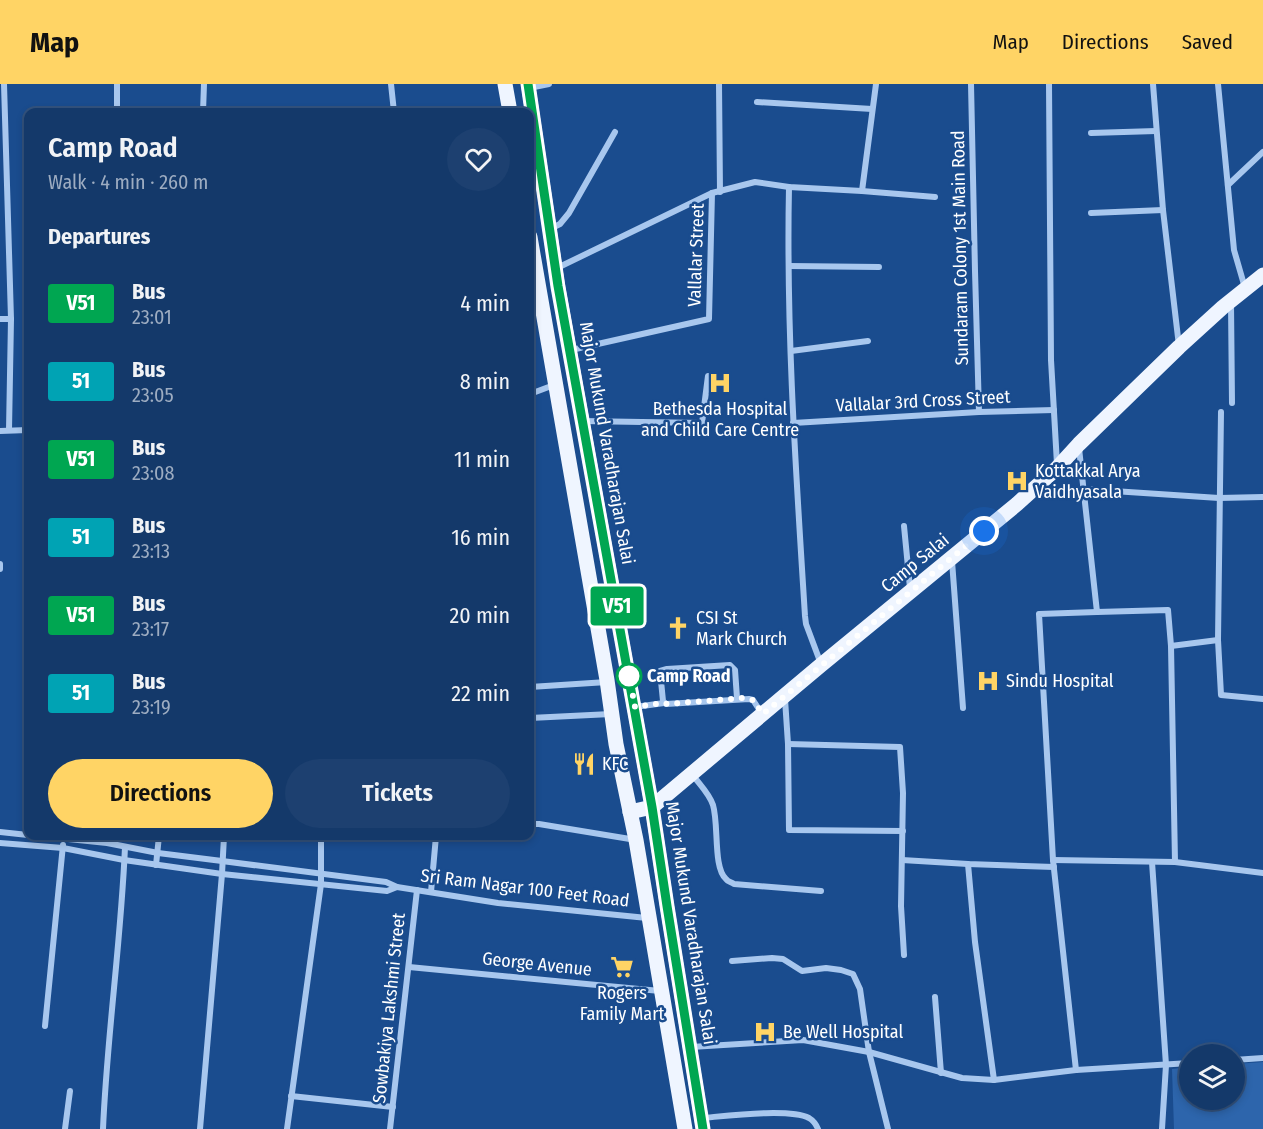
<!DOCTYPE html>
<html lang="en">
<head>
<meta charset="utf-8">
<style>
  body { margin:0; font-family:"Fira Sans Condensed",sans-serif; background:#1d4070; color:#f1f3f6; height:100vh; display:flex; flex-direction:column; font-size:22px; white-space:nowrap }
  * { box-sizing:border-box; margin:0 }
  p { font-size:20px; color:#9dacc1 }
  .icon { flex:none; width:33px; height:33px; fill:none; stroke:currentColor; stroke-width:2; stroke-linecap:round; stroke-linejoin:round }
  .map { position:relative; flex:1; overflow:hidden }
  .drawer { position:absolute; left:24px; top:24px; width:510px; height:732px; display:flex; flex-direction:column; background:#14396a; border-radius:12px; box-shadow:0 3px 9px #0003,0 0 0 2px #33537e }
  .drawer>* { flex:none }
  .badge { padding:0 12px; border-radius:4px; font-size:21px; line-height:39px }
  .tools { position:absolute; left:1179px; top:960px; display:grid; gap:12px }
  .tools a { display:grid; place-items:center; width:66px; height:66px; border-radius:50%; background:#14396a; box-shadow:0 3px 9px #0003,0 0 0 2px #33537e; font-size:30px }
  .you { position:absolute; width:30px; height:30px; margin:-15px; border:4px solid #fff; border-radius:50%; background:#1a73e8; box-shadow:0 0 0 9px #1a73e833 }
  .map>.badge { position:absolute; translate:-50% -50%; box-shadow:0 0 0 3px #fff }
  h2 { padding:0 24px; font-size:22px; line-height:54px }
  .round { display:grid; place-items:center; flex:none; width:63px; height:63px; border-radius:32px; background:#1d4070 }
  .head { display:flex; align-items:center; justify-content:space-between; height:102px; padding:0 24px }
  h1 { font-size:28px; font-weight:600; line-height:45px }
  .cta { display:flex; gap:12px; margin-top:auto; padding:12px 24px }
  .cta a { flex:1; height:69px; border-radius:36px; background:#ffd465; color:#111; font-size:24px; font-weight:600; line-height:69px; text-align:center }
  .cta a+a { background:#1d4070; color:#f1f3f6 }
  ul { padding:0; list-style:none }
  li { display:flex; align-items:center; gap:18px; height:78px; padding:0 24px }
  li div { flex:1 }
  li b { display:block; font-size:22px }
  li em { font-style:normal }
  li .badge { min-width:66px; font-weight:700; text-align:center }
  header { display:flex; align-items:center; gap:36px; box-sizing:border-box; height:84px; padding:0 30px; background:#ffd465; color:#111 }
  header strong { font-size:28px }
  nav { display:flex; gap:33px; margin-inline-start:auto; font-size:21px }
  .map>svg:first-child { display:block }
  .green { fill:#2d65ac }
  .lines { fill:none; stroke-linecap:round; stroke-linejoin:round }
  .street { stroke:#a8c7ee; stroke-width:6 }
  .primary { stroke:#eff5ff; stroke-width:15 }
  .line-casing { stroke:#fff; stroke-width:14 }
  .line { stroke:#00a651; stroke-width:9 }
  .walk { stroke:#fff; stroke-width:6; stroke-dasharray:0 10.8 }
  .stop-dot { fill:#fff; stroke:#00a651; stroke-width:3 }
  .labels { text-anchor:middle; stroke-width:5; stroke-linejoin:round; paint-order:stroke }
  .street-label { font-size:18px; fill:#fff; stroke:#1a4c8e }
  .poi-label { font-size:18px; fill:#fff; stroke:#1a4c8e; text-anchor:start }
  .stop-label { font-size:18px; font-weight:bold; fill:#fff; stroke:#1a4c8e; text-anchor:start }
</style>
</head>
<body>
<header>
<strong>Map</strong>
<nav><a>Map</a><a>Directions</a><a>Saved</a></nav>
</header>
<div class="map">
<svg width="1263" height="1045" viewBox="0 0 1263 1045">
  <rect width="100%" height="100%" fill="#1a4c8e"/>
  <polygon class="green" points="1263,978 1263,1045 1174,1045 1172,985 1189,983 1190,1016 1234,1016 1235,980"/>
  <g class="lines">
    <g class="street">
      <polyline points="4,0 11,235 9,346"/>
      <polyline points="391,0 394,28"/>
      <polyline points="719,0 720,108"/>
      <polyline points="971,0 975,187 979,328"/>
      <polyline points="1049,0 1051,276 1057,380"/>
      <polyline points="1153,0 1163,126 1179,262"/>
      <polyline points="1218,0 1234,166 1245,204"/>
      <polyline points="529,4 549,0"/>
      <polyline points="757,18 872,25"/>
      <polyline points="117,28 117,0"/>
      <polyline points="203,28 204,0"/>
      <polyline points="488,28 509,26"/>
      <polyline points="1091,49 1156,47"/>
      <polyline points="1228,101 1263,68"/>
      <path d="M789,103C786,246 796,389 805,532L806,540L821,580"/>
      <polyline points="862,107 876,0"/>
      <polyline points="1091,129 1163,126"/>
      <polyline points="550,145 560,140 569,129 615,48"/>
      <polyline points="789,182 879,183"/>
      <polyline points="555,185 712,109 755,98 789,103 862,107 935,113"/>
      <polyline points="1231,220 1232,319"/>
      <polyline points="0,235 11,235"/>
      <polyline points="571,266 709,235 712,109"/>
      <polyline points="791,267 868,257"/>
      <polyline points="530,310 554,301"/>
      <polyline points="1221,328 1218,556 1221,611 1263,615"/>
      <polyline points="582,337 702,339 708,292"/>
      <polyline points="793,339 979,328 1054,326"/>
      <polyline points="0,347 28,346"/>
      <polyline points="1079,364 1097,528 1168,526 1171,562 1175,778"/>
      <polyline points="1083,405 1219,414 1263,413"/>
      <polyline points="904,442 910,504"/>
      <polyline points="952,477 963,624"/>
      <polyline points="0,485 0,480"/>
      <polyline points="1171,562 1218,556"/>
      <polyline points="530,603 607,598"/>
      <polyline points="737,614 735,586 730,581 667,585 660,587 663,617 666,620 749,615 753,616 762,630"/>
      <polyline points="785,615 788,660 789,746 903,747"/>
      <polyline points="635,623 664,619"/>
      <polyline points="530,634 611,630"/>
      <polyline points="788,660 900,663 903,709 901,822 904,871"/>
      <path d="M692,690C699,700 709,709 713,721C719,741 713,784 726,795C728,798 731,798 734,800L821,807"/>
      <polyline points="530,740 539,740 636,756"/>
      <polyline points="0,748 28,751"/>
      <polyline points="39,752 107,759 158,769 222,777 386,798 397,803 498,819 647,834"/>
      <polyline points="0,759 63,764 124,776 222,790 387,807 397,803"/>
      <polyline points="902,776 968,780 1054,783"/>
      <polyline points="1053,776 1175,778 1263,789"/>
      <polyline points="1152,778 1166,981 1162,1045"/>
      <polyline points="968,780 975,858 994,996"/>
      <polyline points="156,781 159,752"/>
      <polyline points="431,808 436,752"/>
      <polyline points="732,877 772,874 783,875 802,887 826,884 841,886 853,890 860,905 869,968 888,1045"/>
      <polyline points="409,883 660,907"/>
      <polyline points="935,913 941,989"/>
      <polyline points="45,942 63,761"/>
      <polyline points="691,963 803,956 869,968 962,994 994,996 1076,986 1190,979"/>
      <polyline points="1234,976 1263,974"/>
      <polyline points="1076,986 1053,776 1039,530 1097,528"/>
      <polyline points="291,1012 393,1023"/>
      <path d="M702,1034C726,1032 789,1024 809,1034C814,1037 816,1040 818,1045"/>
      <polyline points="65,1045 70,1007"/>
      <path d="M103,1045C107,951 121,858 125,763"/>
      <polyline points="200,1045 222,790 224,752"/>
      <polyline points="287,1045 321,800 321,752"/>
      <polyline points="390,1045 417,806"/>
    </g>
    <g class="primary">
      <polyline points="505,0 510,28"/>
      <polyline points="528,0 558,203 652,723 667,822 703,1045"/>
      <polyline points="530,153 607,596 616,660 636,756 685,1045"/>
      <polyline points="630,728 652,723 821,581 1017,420 1057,384 1079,360 1179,263 1223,223 1263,191"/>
    </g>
  </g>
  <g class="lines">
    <g class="line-casing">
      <polyline id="line" points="528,0 558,202 652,723 667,822 703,1045"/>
    </g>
    <use href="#line" class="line"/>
    <polyline class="walk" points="629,592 628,586 635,623 664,619 667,620 743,614 753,616 763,630 984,447"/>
  </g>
  <defs>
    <g id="hospital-bare" transform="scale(1.8)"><path d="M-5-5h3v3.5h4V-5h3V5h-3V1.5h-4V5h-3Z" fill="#ffd465" stroke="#1a4c8e" stroke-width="2.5" paint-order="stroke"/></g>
    <g id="church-bare" transform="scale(1.8)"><path d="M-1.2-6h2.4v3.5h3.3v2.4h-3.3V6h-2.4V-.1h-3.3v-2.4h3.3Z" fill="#ffd465" stroke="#1a4c8e" stroke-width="2.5" paint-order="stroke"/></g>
    <g id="restaurant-bare" transform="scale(1.8)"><path d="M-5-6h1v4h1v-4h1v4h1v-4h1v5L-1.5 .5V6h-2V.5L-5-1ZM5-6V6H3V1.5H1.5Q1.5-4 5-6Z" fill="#ffd465" stroke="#1a4c8e" stroke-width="2.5" paint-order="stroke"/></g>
    <g id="supermarket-bare" transform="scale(1.8)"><path d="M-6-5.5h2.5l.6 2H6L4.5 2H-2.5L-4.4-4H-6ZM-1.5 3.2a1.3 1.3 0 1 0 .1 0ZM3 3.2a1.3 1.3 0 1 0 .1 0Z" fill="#ffd465" stroke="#1a4c8e" stroke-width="2.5" paint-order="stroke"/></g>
  </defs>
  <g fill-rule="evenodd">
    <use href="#hospital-bare" x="720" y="299"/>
    <use href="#hospital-bare" x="1017" y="397"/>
    <use href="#church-bare" x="678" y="544"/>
    <use href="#hospital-bare" x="988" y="597"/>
    <use href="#restaurant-bare" x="584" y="680"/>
    <use href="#supermarket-bare" x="622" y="883"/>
    <use href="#hospital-bare" x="765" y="948"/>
  </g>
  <circle class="stop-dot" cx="629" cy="592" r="12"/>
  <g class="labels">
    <g class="street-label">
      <text transform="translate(960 164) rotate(-91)" y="6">Sundaram Colony 1st Main Road</text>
      <text transform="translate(696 171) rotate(-88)" y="6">Vallalar Street</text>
      <text transform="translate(923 317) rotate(-3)" y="6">Vallalar 3rd Cross Street</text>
      <text transform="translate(607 359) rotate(80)" y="6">Major Mukund Varadharajan Salai</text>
      <text transform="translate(915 479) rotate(-39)" y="6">Camp Salai</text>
      <text transform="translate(525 804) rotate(7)" y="6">Sri Ram Nagar 100 Feet Road</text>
      <text transform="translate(691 839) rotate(81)" y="6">Major Mukund Varadharajan Salai</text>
      <text transform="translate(537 880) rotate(6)" y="6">George Avenue</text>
      <text transform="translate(389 924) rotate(-84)" y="6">Sowbakiya Lakshmi Street</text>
    </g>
    <g class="poi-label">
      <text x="720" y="331" text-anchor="middle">Bethesda Hospital<tspan x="720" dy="21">and Child Care Centre</tspan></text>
      <text x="1035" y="393">Kottakkal Arya<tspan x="1035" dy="21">Vaidhyasala</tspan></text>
      <text x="696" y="540">CSI St<tspan x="696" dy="21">Mark Church</tspan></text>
      <text x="1006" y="603">Sindu Hospital</text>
      <text x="602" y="686">KFC</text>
      <text x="622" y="915" text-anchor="middle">Rogers<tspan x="622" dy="21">Family Mart</tspan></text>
      <text x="783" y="954">Be Well Hospital</text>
    </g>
    <g class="stop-label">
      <text x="647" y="598">Camp Road</text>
    </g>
  </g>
</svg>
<div class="tools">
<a><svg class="icon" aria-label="layers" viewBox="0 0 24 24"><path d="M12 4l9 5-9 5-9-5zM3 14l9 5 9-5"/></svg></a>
</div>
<div class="you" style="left:984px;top:447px"></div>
<b class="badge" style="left:617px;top:522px;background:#00a651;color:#fff">V51</b>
<section class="drawer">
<div class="head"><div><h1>Camp Road</h1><p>Walk · 4 min · 260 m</p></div><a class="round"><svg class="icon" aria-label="heart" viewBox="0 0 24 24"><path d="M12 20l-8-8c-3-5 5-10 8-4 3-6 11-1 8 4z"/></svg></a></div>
<h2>Departures</h2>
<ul>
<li><span class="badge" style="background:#00a651;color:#fff">V51</span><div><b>Bus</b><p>23:01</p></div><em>4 min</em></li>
<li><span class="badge" style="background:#00a3b4;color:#fff">51</span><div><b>Bus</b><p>23:05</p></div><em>8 min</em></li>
<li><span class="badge" style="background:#00a651;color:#fff">V51</span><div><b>Bus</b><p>23:08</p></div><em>11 min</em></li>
<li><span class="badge" style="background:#00a3b4;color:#fff">51</span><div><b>Bus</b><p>23:13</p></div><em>16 min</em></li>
<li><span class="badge" style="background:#00a651;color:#fff">V51</span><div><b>Bus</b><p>23:17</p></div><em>20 min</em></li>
<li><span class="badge" style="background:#00a3b4;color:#fff">51</span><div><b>Bus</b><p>23:19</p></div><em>22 min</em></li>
</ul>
<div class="cta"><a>Directions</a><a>Tickets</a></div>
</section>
</div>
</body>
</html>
